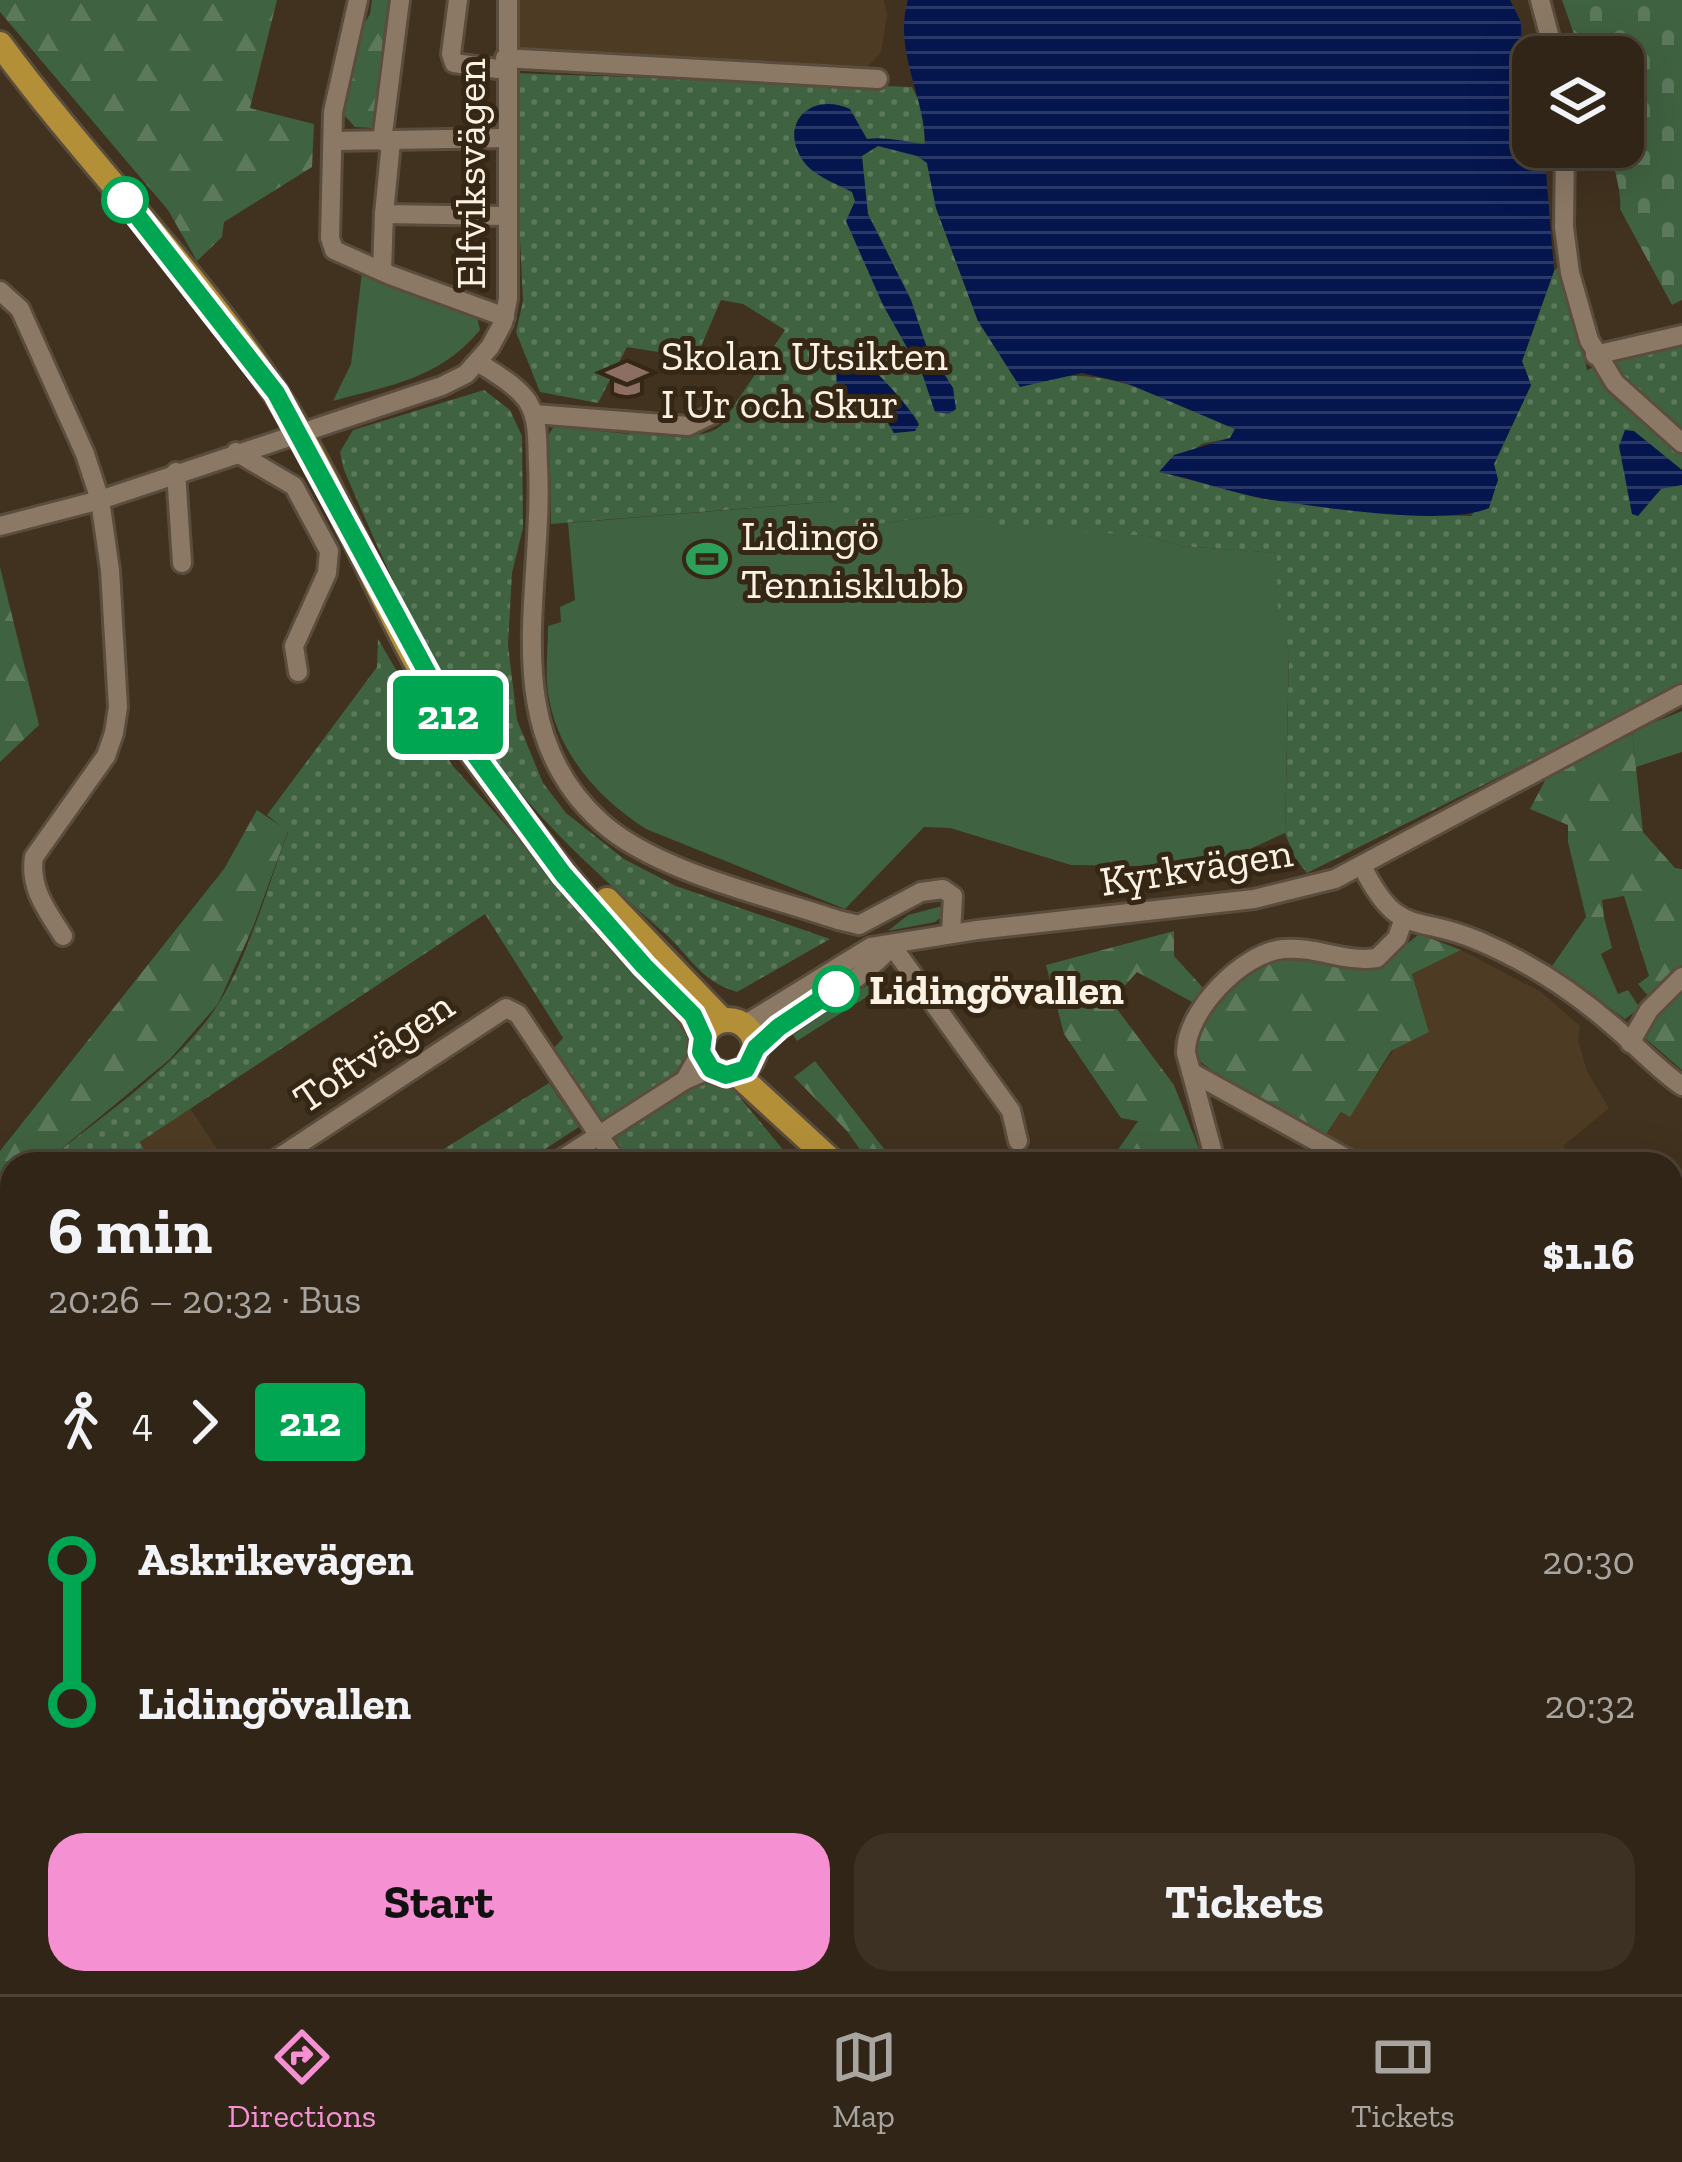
<!DOCTYPE html>
<html lang="en">
<head>
<meta charset="utf-8">
<style>
  body { margin:0; font-family:"Zilla Slab",serif; background:#3d3124; color:#f1f3f6; height:100vh; display:flex; flex-direction:column; font-size:45px; white-space:nowrap }
  * { box-sizing:border-box; margin:0 }
  p { font-size:39px; color:#a8a5a1 }
  .icon { flex:none; width:66px; height:66px; fill:none; stroke:currentColor; stroke-width:2; stroke-linecap:round; stroke-linejoin:round }
  .map { position:relative; flex:1; overflow:hidden }
  .panel { position:absolute; left:0px; top:1152px; width:1683px; height:843px; display:flex; flex-direction:column; background:#312517; border-radius:36px 36px 0 0; box-shadow:0 12px 48px #0002,0 0 0 3px #4c4236 }
  .panel>* { flex:none }
  .badge { padding:0 24px; border-radius:9px; font-size:42px; line-height:78px }
  .tools { position:absolute; left:1512px; top:36px; display:grid; gap:24px }
  .tools a { display:grid; place-items:center; width:132px; height:132px; border-radius:24px; background:#312517; box-shadow:0 12px 48px #0002,0 0 0 3px #4c4236; font-size:60px }
  .map>.badge { position:absolute; translate:-50% -50%; box-shadow:0 0 0 6px #fff }
  .legs { display:flex; align-items:center; gap:18px; height:132px; padding:0 48px; font-size:39px }
  .legs p { margin-inline-start:auto }
  .overview { display:flex; align-items:center; justify-content:space-between; height:204px; padding:0 48px }
  h1 { font-size:66px; font-weight:700; line-height:90px }
  .cta { display:flex; gap:24px; margin-top:auto; padding:24px 48px }
  .cta a { flex:1; height:138px; border-radius:36px; background:#f591d2; color:#111; font-size:48px; font-weight:700; line-height:138px; text-align:center }
  .cta a+a { background:#3d3124; color:#f1f3f6 }
  ul { padding:0 48px; list-style:none }
  li { display:flex; align-items:center; gap:42px; height:144px; font-size:45px }
  li i { display:grid; place-items:center; width:18px; height:100%; margin:0 15px; background:currentColor }
  li i::after { content:''; width:30px; height:30px; margin:-15px; border:9px solid; border-radius:50%; background:#312517 }
  li p { margin-inline-start:auto }
  li:first-child i { background:linear-gradient(#0000 50%,currentColor 0) }
  li:last-child i { background:linear-gradient(currentColor 50%,#0000 0) }
  .tabs { display:flex; justify-content:space-around; align-items:center; height:168px; border-top:3px solid #4c4236; background:#312517; font-size:33px; color:#a8a5a1 }
  .tabs a { display:grid; justify-items:center; gap:6px }
  .tabs .selected { color:#f591d2 }
  .map>svg:first-child { display:block }
  .built { fill:#4e3b23 }
  .grass { fill:#3f6240 }
  .forest { fill:url(#forest-firs) }
  .cemetery { fill:url(#cemetery-stones) }
  .park { fill:url(#park-dots) }
  .water { fill:url(#water-rules) }
  .lines { fill:none; stroke-linecap:round; stroke-linejoin:round }
  .minor-casing { stroke:#5a4d3d; stroke-width:24 }
  .major-casing { stroke:#5a4d3d; stroke-width:30 }
  .minor { stroke:#8b7965; stroke-width:18 }
  .major { stroke:#b38f38; stroke-width:24 }
  .line-1-casing { stroke:#fff; stroke-width:27 }
  .line-1 { stroke:#00a651; stroke-width:18 }
  .stop-1-dot { fill:#fff; stroke:#00a651; stroke-width:6 }
  .labels { text-anchor:middle; stroke-width:10; stroke-linejoin:round; paint-order:stroke }
  .street-label { font-size:42px; fill:#fbf2e6; stroke:#362715 }
  .poi-label { font-size:42px; fill:#fbf2e6; stroke:#362715; text-anchor:start }
  .stop-label { font-size:42px; font-weight:bold; fill:#fbf2e6; stroke:#362715; text-anchor:start }
</style>
</head>
<body>
<div class="map">
<svg width="1682" height="1994" viewBox="0 0 1682 1994">
  <defs>
    <pattern id="forest-firs" width="22" height="20" patternUnits="userSpaceOnUse" patternTransform="scale(3)"><rect width="22" height="20" fill="#3f6240"/><path d="M5 1l3.5 6h-7zM16 11l3.5 6h-7z" fill="#5c795c"/></pattern>
    <pattern id="cemetery-stones" width="16" height="16" patternUnits="userSpaceOnUse" patternTransform="scale(3)"><rect width="16" height="16" fill="#3f6240"/><path d="M2 7V4a2 2 0 0 1 4 0v3zM10 15v-3a2 2 0 0 1 4 0v3z" fill="#5c795c"/></pattern>
    <pattern id="park-dots" width="8" height="8" patternUnits="userSpaceOnUse" patternTransform="scale(3)"><rect width="8" height="8" fill="#3f6240"/><path d="M2 2h.1M6 6h.1" fill="none" stroke="#5c795c" stroke-width="1.8" stroke-linecap="round"/></pattern>
    <pattern id="water-rules" width="6" height="5" patternUnits="userSpaceOnUse" patternTransform="scale(3)"><rect width="6" height="5" fill="#05154e"/><path d="M0 2.5h6" fill="none" stroke="#2a3868"/></pattern>
  </defs>
  <rect width="100%" height="100%" fill="#41311f"/>
  <g class="built">
    <polygon points="517,0 884,0 887,14 881,53 852,82 513,65"/>
    <polygon points="1461,950 1541,992 1580,1026 1578,1040 1587,1071 1609,1108 1563,1146 1577,1164 1370,1164 1324,1137 1342,1112 1349,1116 1398,1044 1429,1031 1412,974"/>
    <polygon points="188,1105 227,1164 140,1164 143,1161 138,1154 140,1143"/>
    <polygon points="1211,1983 1345,1983 1373,1994 1188,1994 1185,1990"/>
  </g>
  <g class="grass">
    <path d="M362,272L477,316L480,330C439,379 391,385 333,401L351,364Z"/>
    <path d="M838,501L847,528L961,513L1148,536L1181,546L1278,553L1279,619L1289,653L1285,833L1210,867L1071,865L950,828L924,827L845,909L646,829C598,798 557,753 548,693C545,672 548,648 548,626L561,622L560,607L575,600L568,523Z"/>
    <polygon points="1682,711 1682,752 1636,767 1632,731"/>
    <polygon points="946,905 945,914 935,922 888,931 908,915"/>
    <polygon points="1586,917 1604,917 1612,948 1601,954 1618,994 1628,990 1640,1008 1625,1019 1552,966"/>
    <polygon points="880,979 884,986 797,1041 793,1035 839,1003 842,1007 857,997 857,991"/>
  </g>
  <g class="forest">
    <polygon points="0,0 277,0 250,108 314,124 312,167 224,222 222,237 197,261 168,210 0,12"/>
    <polygon points="372,0 389,0 372,128 355,127 343,114 362,27 370,14"/>
    <polygon points="0,567 39,725 0,762"/>
    <polygon points="1632,731 1643,832 1675,868 1682,869 1682,970 1650,998 1638,984 1649,976 1624,896 1602,900 1604,917 1586,917 1568,842 1568,825 1530,809 1548,775"/>
    <polygon points="257,810 288,831 253,927 218,1004 170,1059 43,1164 12,1164 12,1189 0,1199 0,1151 224,869"/>
    <polygon points="1174,931 1174,956 1205,990 1194,1003 1137,972 1111,1001 1174,1085 1205,1164 1108,1164 1138,1121 1121,1118 1064,1034 1046,965"/>
    <polygon points="1419,934 1461,950 1412,974 1429,1032 1391,1051 1350,1117 1341,1112 1324,1137 1223,1079 1197,1059 1194,1034 1209,1009 1247,974 1290,955 1377,963 1392,956"/>
    <polygon points="1682,987 1682,1070 1644,1037 1671,996"/>
    <polygon points="815,1061 896,1164 870,1164 847,1131 794,1077"/>
    <polygon points="12,1639 12,1812 0,1847 0,1643"/>
    <polygon points="376,1983 736,1983 739,1994 371,1994"/>
    <polygon points="1468,1983 1618,1983 1613,1994 1476,1994"/>
  </g>
  <path class="cemetery" d="M1562,0H1682V300L1672,305L1620,209C1622,190 1613,167 1609,147H1623V57H1582Z"/>
  <g class="park">
    <path d="M512,73L912,87L924,112L925,153L936,208L978,321L1055,377C1118,369 1178,405 1235,429L1230,438L1202,444L1160,472L1263,499L1409,514L1471,516L1498,480L1494,464L1531,385L1522,361L1554,271L1564,261L1587,370L1635,352L1682,342V686L1307,873L1295,858L1285,833L1289,653L1278,619L1277,553L1181,546L1148,536L993,525L961,513L847,528L839,524L837,501L551,524L550,469L545,441L554,426L628,434L638,426C667,430 717,448 729,413L785,330L743,304L721,300L696,358L627,347L598,403L540,392L516,332L523,301Z"/>
    <path d="M484,390L510,410L522,436L523,528L512,573L508,645L517,720L543,783L566,813L624,859L676,886L830,939L737,992C698,980 691,956 661,930C594,871 523,807 474,731C421,648 383,560 344,470L340,452L353,430Z"/>
    <path d="M378,639L452,765L684,1023L695,1043L694,1054L716,1078L727,1082L795,1164H629L554,1048L563,1038L485,914L140,1142L144,1150L139,1154L143,1162L140,1164H43C99,1118 180,1065 219,1003C250,952 267,888 288,832L267,815L377,667Z"/>
    <polygon points="549,1083 579,1127 522,1164 420,1164"/>
    <polygon points="12,1189 12,1265 4,1269 0,1283 0,1199"/>
    <polygon points="1682,1858 1682,1994 1663,1994 1664,1983 1671,1983 1671,1915"/>
  </g>
  <g class="water">
    <path d="M908,0H1510L1521,22L1523,137L1533,140V147H1544L1554,271L1522,361L1531,385L1494,464L1498,480L1489,508C1445,527 1318,507 1267,499C1231,493 1195,479 1159,472L1174,455L1230,438L1235,429L1126,383L1082,373L1020,387L978,321L936,208L927,163L917,156L878,146L862,156L868,214L911,300L926,345L953,388L956,409L949,414L935,412L923,376L883,305L846,221L855,201L852,192C837,184 814,176 804,162C777,125 810,91 850,109L867,139C886,136 905,142 925,144C925,96 893,51 908,0Z"/>
    <path d="M850,350C866,358 911,408 919,424L915,431L894,433L874,400L868,398L851,410L843,409L837,402L836,359Z"/>
    <polygon points="1625,430 1634,431 1682,470 1682,485 1661,489 1638,516 1632,514 1619,446"/>
  </g>
  <g class="lines">
    <g class="minor-casing">
      <g id="minor">
        <polyline points="358,0 333,112 330,238 334,250 390,275 505,317"/>
        <polyline points="458,0 451,54 454,63 505,70"/>
        <polyline points="1540,0 1555,57"/>
        <polyline points="505,58 878,79"/>
        <polyline points="334,141 505,138"/>
        <polyline points="382,141 400,0"/>
        <polyline points="391,142 384,214 507,216"/>
        <polyline points="1565,147 1564,227 1570,273 1589,340 1615,383 1682,443"/>
        <polyline points="382,271 384,214"/>
        <path d="M0,291L20,309L85,454L100,500L110,570L118,707L114,733L106,756L34,857C29,888 47,911 63,936"/>
        <polyline points="1595,355 1682,335"/>
        <path d="M478,362C494,373 517,385 528,402C539,420 537,444 538,465C545,588 494,726 601,822C656,872 768,896 838,920L859,925L921,892L943,889L953,896L951,933"/>
        <polyline points="534,414 688,426 711,415"/>
        <polyline points="236,452 294,486 329,551 327,573 294,646 298,672"/>
        <polyline points="176,472 182,563"/>
        <polyline points="0,526 100,500 442,386 466,374 490,347 503,323 508,299 508,0"/>
        <path d="M1362,866C1399,940 1415,913 1479,941C1526,961 1573,991 1612,1025C1636,1045 1656,1068 1682,1086"/>
        <polyline points="892,946 1011,1111 1018,1141"/>
        <polyline points="744,1025 871,947 977,930 1254,899 1335,879 1682,694"/>
        <polyline points="1630,1043 1649,1010 1682,977"/>
        <path d="M756,1048C798,1010 855,988 892,946"/>
        <polyline points="1191,1072 1357,1164"/>
        <polyline points="685,1080 701,1052"/>
        <polyline points="269,1164 506,1008 518,1014 618,1164"/>
        <polyline points="554,1164 685,1080 711,1069"/>
        <path d="M1216,1164L1186,1053C1185,1012 1242,953 1283,949C1315,946 1345,963 1377,958L1397,938L1403,921"/>
        <polyline points="1671,1192 1682,1192"/>
        <polyline points="0,1438 12,1434"/>
        <polyline points="1671,1527 1682,1529"/>
        <polyline points="0,1534 12,1529"/>
        <polyline points="1671,1861 1682,1769"/>
        <polyline points="1046,1983 1052,1994"/>
        <polyline points="133,1994 140,1983"/>
        <polyline points="1091,1994 1116,1983"/>
        <polyline points="1655,1994 1657,1983"/>
      </g>
    </g>
    <g class="major-casing">
      <g id="major">
        <path d="M0,44C88,164 196,270 277,395C348,505 389,632 463,740C512,810 565,876 621,940C649,972 685,998 703,1037"/>
        <polyline points="607,900 722,1020"/>
        <circle cx="728" cy="1047" r="27"/>
        <polyline points="737,1074 835,1164"/>
        <polyline points="1433,1983 1442,1994"/>
      </g>
    </g>
    <use href="#minor" class="minor"/>
    <use href="#major" class="major"/>
  </g>
  <g class="lines">
    <g class="line-1-casing">
      <polyline id="line-1" points="125,200 276,393 462,737 563,874 644,966 693,1015 703,1037 701,1052 711,1069 726,1075 746,1069 756,1048 779,1027 836,989"/>
    </g>
    <use href="#line-1" class="line-1"/>
  </g>
  <defs>
    <g id="school-bare" transform="scale(3.24)"><path d="M0-5L7-2L0 1L-7-2ZM-4 1L0 2.5L4 1V4Q0 6-4 4Z" fill="#8d6e63" stroke="#362715" stroke-width="2.5" paint-order="stroke"/></g>
    <g id="stadium-bare" transform="scale(3.24)"><path d="M0-5a6.5 5 0 1 0 0 10a6.5 5 0 1 0 0-10ZM-3.5-1.8h7v3.6h-7Z" fill="#2e9e5b" stroke="#362715" stroke-width="2.5" paint-order="stroke"/></g>
  </defs>
  <g fill-rule="evenodd">
    <use href="#school-bare" x="627" y="379"/>
    <use href="#stadium-bare" x="707" y="559"/>
  </g>
  <g class="stop-1-dot">
    <circle cx="125" cy="200" r="21"/>
    <circle cx="836" cy="989" r="21"/>
  </g>
  <g class="labels">
    <g class="street-label">
      <text transform="translate(470 174) rotate(-90)" y="15">Elfviksvägen</text>
      <text transform="translate(1196 866) rotate(-9)" y="15">Kyrkvägen</text>
      <text transform="translate(373 1051) rotate(-34)" y="15">Toftvägen</text>
    </g>
    <g class="poi-label">
      <text x="661" y="370">Skolan Utsikten<tspan x="661" dy="48">I Ur och Skur</tspan></text>
      <text x="741" y="550">Lidingö<tspan x="741" dy="48">Tennisklubb</tspan></text>
    </g>
    <g class="stop-label">
      <text x="869" y="1004">Lidingövallen</text>
    </g>
  </g>
</svg>
<div class="tools">
<a><svg class="icon" aria-label="layers" viewBox="0 0 24 24"><path d="M12 4l9 5-9 5-9-5zM3 14l9 5 9-5"/></svg></a>
</div>
<b class="badge" style="left:448px;top:715px;background:#00a651;color:#fff">212</b>
<section class="panel">
<div class="overview"><div><h1>6 min</h1><p>20:26 – 20:32 · Bus</p></div><b>$1.16</b></div>
<div class="legs"><svg class="icon" aria-label="walk" viewBox="0 0 24 24"><circle cx="13" cy="4" r="2"/><path d="M13 8l-2 6 4 7M11 14l-3 7M7 12l3-4h3l4 4"/></svg>4<svg class="icon" aria-label="forward" viewBox="0 0 24 24"><path d="M9 5l7 7-7 7"/></svg><b class="badge" style="background:#00a651;color:#fff">212</b></div>
<ul>
<li><i style="color:#00a651"></i><b>Askrikevägen</b><p>20:30</p></li>
<li><i style="color:#00a651"></i><b>Lidingövallen</b><p>20:32</p></li>
</ul>
<div class="cta"><a>Start</a><a>Tickets</a></div>
</section>
</div>
<nav class="tabs">
<a class="selected"><svg class="icon" aria-label="directions" viewBox="0 0 24 24"><path d="M12 3l9 9-9 9-9-9zM9 14v-3h6M13 9l2 2-2 2"/></svg>Directions</a>
<a><svg class="icon" aria-label="map" viewBox="0 0 24 24"><path d="M3 6l6-2 6 2 6-2v14l-6 2-6-2-6 2zM9 4v14M15 6v14"/></svg>Map</a>
<a><svg class="icon" aria-label="tickets" viewBox="0 0 24 24"><path d="M3 7h18v10H3zM15 7v10"/></svg>Tickets</a>
</nav>
</body>
</html>
